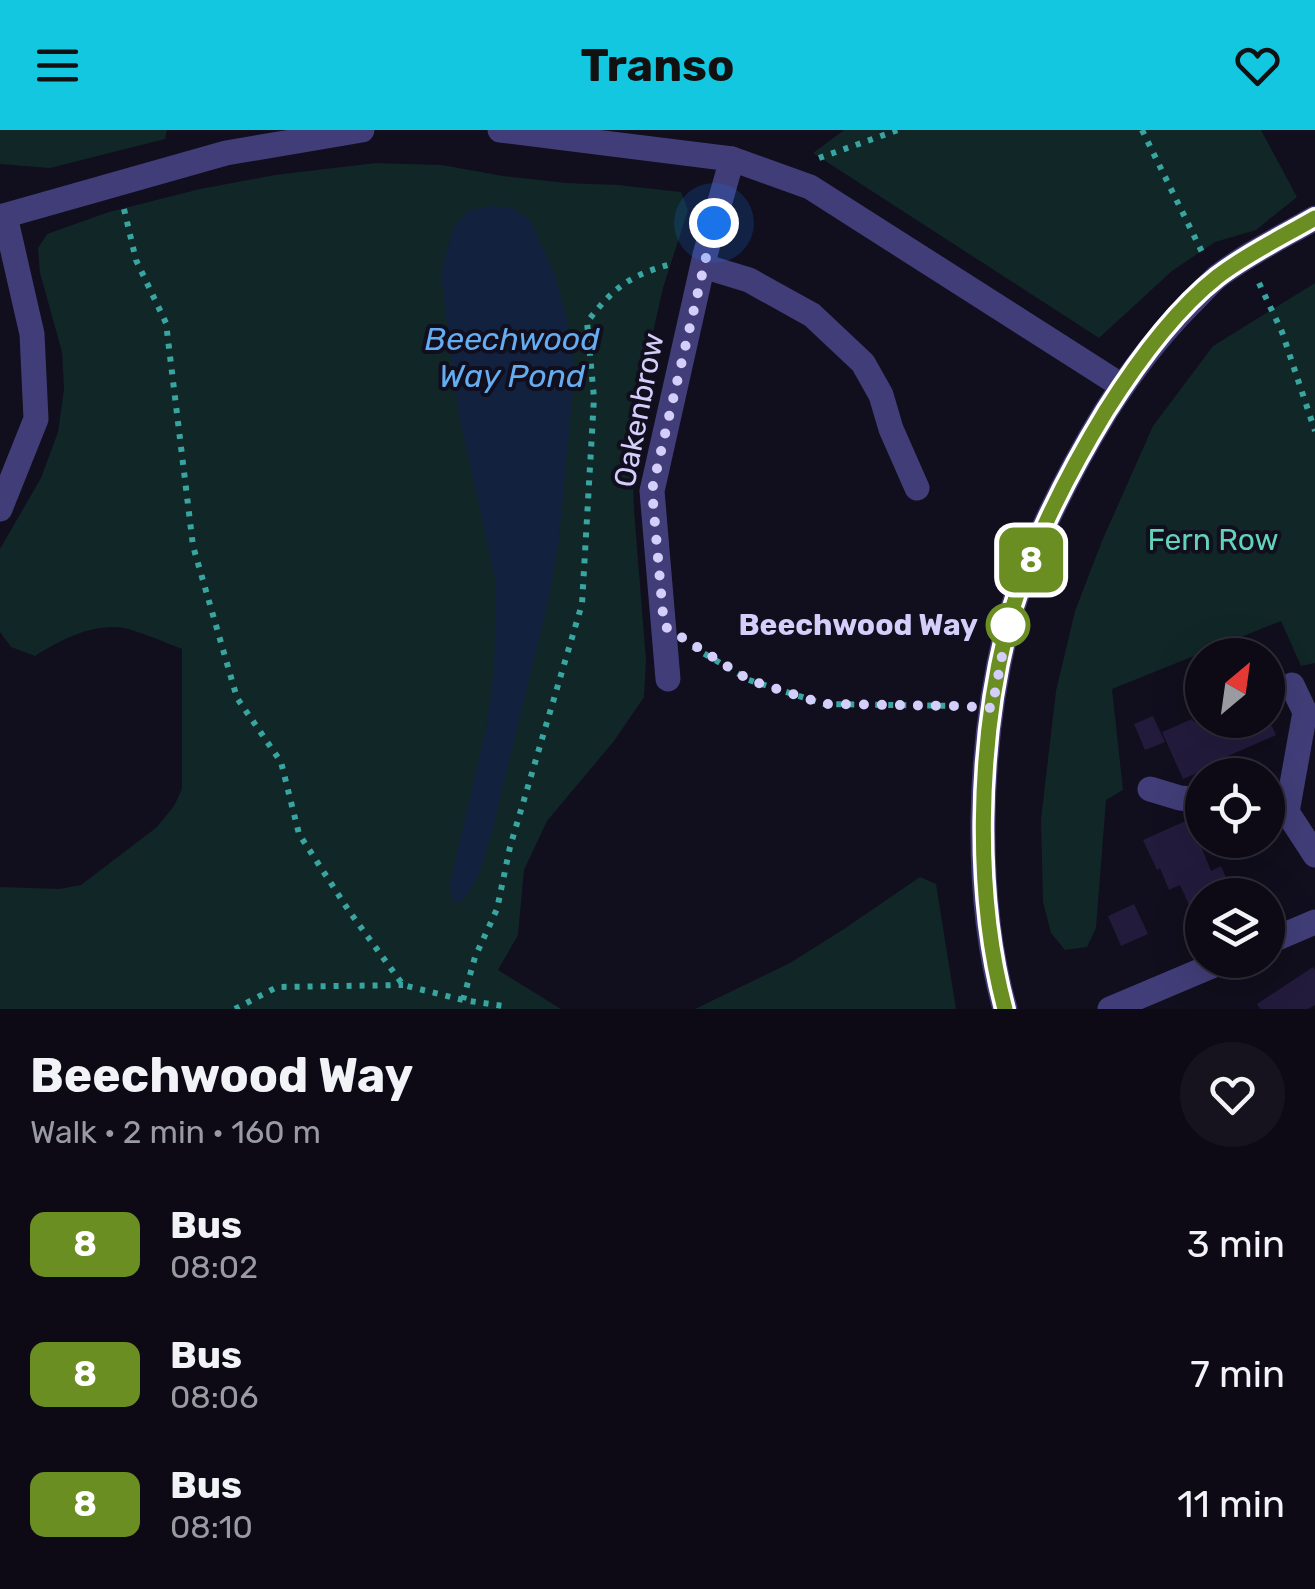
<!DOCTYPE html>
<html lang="en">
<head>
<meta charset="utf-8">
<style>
  body { margin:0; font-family:Rubik,sans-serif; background:#16131f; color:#f1f3f6; height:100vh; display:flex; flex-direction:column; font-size:38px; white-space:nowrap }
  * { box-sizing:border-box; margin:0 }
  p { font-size:32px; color:#9a9aa1 }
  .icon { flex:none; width:55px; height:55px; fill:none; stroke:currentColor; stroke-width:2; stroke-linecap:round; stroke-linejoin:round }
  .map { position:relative; height:879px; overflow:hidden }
  .sheet { display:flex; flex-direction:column; background:#0d0a16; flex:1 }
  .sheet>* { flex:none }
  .badge { padding:0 20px; border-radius:15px; font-size:35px; line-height:65px }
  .needle { width:65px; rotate:29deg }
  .tools { position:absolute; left:1185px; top:508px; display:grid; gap:20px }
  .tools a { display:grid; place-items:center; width:100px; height:100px; border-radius:50%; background:#0d0a16; box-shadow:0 10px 40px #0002,0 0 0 2px #2d2b35; font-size:50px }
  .you { position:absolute; width:50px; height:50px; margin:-25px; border:8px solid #fff; border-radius:50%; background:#1a73e8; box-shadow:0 0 0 15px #1a73e833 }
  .map>.badge { position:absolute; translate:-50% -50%; box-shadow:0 0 0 5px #fff }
  .round { display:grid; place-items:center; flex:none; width:105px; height:105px; border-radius:52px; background:#16131f }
  .summary { display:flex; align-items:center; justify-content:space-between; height:170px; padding:0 30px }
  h1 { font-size:48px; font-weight:700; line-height:75px }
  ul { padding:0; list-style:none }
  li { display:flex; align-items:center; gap:30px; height:130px; padding:0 30px }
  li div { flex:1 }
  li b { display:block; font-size:38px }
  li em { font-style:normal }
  li .badge { min-width:110px; font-weight:700; text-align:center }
  header { display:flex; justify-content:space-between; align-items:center; height:130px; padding:0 30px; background:#14c7e1; color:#111; font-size:45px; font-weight:700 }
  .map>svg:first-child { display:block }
  .green { fill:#112626 }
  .water { fill:#11213e }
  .building { fill:#231b3c }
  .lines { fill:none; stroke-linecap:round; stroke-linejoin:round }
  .path { stroke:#38a5a1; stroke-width:6; stroke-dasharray:5 8; stroke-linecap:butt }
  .minor { stroke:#413d78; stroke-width:25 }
  .line-casing { stroke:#fff; stroke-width:22 }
  .line { stroke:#6b8e23; stroke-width:15 }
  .walk { stroke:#d4cefb; stroke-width:10; stroke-dasharray:0 18 }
  .stop-dot { fill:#fff; stroke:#6b8e23; stroke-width:5 }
  .labels { text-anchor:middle; stroke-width:8; stroke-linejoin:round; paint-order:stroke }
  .street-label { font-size:30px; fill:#d4cefb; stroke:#110e1d }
  .park-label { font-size:30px; fill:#62d3ba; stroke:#110e1d }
  .stop-label { font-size:30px; font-weight:bold; fill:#d4cefb; stroke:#110e1d; text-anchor:end }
  .water-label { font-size:32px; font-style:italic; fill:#65adf1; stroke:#110e1d }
</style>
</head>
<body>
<header><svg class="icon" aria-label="menu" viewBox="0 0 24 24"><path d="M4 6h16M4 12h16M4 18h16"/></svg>Transo<svg class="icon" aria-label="heart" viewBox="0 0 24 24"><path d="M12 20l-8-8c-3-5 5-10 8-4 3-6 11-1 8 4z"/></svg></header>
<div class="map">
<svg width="1315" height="879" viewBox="0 0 1315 879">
  <rect width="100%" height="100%" fill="#110e1d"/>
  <g class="green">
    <polygon points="0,0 167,0 165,9 50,38 0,34"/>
    <polygon points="844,0 1261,0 1297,67 1256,100 1215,112 1172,141 1099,208 813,23"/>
    <path d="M376,33L442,35L503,46L566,53L618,55L681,62L688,80L663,158L639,264L632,326L634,380L646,530L644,567L614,611L547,691L524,740L518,805L498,840L561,879H0V757L59,759L81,755L157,697L174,676L182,659V519C164,512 146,504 128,499C96,491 61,510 35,526L11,517L0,502V419L41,348L58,302L64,259L62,222L40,143L38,118L47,104L109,82L200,59L275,45Z"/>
    <polygon points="1315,153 1315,533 1301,536 1281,491 1112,559 1123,660 1106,670 1096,798 1087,817 1065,820 1051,803 1043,772 1041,689 1056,561 1075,481 1102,411 1153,296 1213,216"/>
    <polygon points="920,747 936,754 956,879 695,879 790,833 844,799"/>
  </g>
  <polygon class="water" points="489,76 512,78 531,91 555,146 567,189 575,239 559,409 550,464 492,701 482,736 471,760 462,771 452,773 450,753 487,594 494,542 496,453 458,280 441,143 453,99 468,81"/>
  <g class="building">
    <polygon points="1153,586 1165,612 1145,620 1134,594"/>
    <polygon points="1202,588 1202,590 1269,590 1276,605 1212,633 1213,636 1183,649 1162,602 1192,589 1194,592"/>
    <polygon points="1190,689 1211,741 1221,736 1234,765 1202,765 1202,796 1199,797 1180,755 1169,760 1160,738 1157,740 1143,710"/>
    <polygon points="1134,774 1148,804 1121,816 1108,786"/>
    <polygon points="1313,837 1315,840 1315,875 1308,879 1260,879 1257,874"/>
  </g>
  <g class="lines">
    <g class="path">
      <polyline points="1142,0 1203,124"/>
      <polyline points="819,28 898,0"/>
      <polyline points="124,79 136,130 166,193 193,416 237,568 281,632 299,704 349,781 403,855 463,870 503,876 506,879"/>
      <polyline points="1259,153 1282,202 1315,301"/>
      <polyline points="693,517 749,550 824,574 963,576"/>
      <path d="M463,870L475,827L497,779L510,717L582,474L594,268L587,192C615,156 630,145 675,133"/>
      <polyline points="235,879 277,857 403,855"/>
    </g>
    <g class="minor">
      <polyline points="500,0 732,29 810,57 1122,256"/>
      <polyline points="0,87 226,23 362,0"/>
      <polyline points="703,136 749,150 812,185 863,233 881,265 891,299 917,358"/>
      <polyline points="0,379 36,289 32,204 5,86"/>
      <polyline points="668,549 652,361 705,125 732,29"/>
      <polyline points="1150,659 1180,668 1202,670"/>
      <polyline points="1287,682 1305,582 1292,555"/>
      <polyline points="1287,682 1315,725"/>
      <polyline points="1268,812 1315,792"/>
      <path d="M1005,879C973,765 978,617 1006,502C1024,429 1067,345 1106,281C1131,242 1158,206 1190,174C1199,165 1208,155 1217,147C1247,124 1282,107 1315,88"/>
      <polyline points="1110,879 1226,830"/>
    </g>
  </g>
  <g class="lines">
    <g class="line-casing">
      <path id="line" d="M1005,879C974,764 978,617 1006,502C1024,429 1067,345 1106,281C1135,235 1174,181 1217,147C1247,124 1282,107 1315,88"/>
    </g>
    <use href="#line" class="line"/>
    <polyline class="walk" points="714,93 652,360 664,496 749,550 824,574 960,576 992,578 1008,495"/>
  </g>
  <circle class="stop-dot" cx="1008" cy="495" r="20"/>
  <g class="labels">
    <g class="street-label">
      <text transform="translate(639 280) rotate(-79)" y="10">Oakenbrow</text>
    </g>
    <g class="park-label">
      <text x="1213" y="420">Fern Row</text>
    </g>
    <g class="stop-label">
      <text x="978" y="505">Beechwood Way</text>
    </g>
    <g class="water-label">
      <text x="512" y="220">Beechwood<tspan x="512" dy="37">Way Pond</tspan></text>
    </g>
  </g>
</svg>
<div class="tools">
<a><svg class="needle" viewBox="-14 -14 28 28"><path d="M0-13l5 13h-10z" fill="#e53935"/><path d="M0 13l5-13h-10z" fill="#9a9aa1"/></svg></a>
<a><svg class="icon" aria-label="locate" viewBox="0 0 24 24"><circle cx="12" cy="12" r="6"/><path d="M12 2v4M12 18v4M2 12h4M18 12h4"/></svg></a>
<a><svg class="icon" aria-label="layers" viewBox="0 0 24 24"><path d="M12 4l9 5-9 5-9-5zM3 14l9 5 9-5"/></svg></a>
</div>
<div class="you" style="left:714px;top:93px"></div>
<b class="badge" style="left:1031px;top:430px;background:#6b8e23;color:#fff">8</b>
</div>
<section class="sheet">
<div class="summary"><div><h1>Beechwood Way</h1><p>Walk · 2 min · 160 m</p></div><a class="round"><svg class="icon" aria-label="heart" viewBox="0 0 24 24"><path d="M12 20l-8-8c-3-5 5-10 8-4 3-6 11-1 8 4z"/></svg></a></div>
<ul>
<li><span class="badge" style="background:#6b8e23;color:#fff">8</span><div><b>Bus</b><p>08:02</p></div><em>3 min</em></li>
<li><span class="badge" style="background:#6b8e23;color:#fff">8</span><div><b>Bus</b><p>08:06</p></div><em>7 min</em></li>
<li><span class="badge" style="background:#6b8e23;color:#fff">8</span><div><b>Bus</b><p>08:10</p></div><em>11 min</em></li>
</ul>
</section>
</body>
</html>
